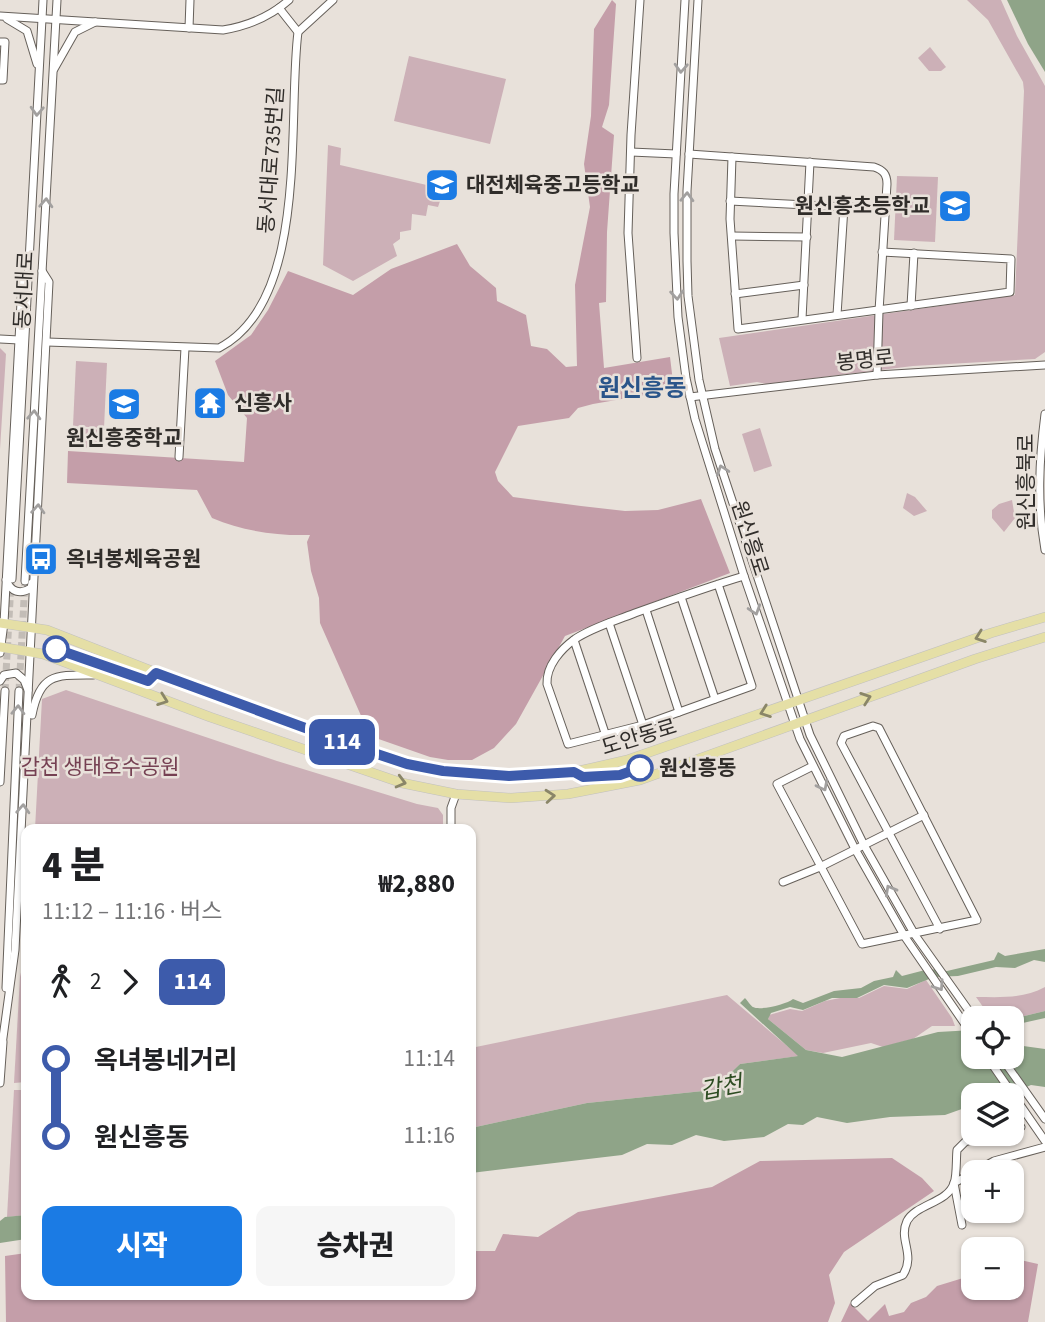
<!DOCTYPE html>
<html lang="ko">
<head>
<meta charset="utf-8">
<style>
  body { margin:0; font-family:"Source Sans 3","Noto Sans KR",sans-serif; background:#f6f6f6; color:#202124; height:100vh; display:flex; flex-direction:column; font-size:26px; white-space:nowrap }
  * { box-sizing:border-box; margin:0 }
  p { font-size:23px; color:#757577 }
  .icon { flex:none; width:38px; height:38px; fill:none; stroke:currentColor; stroke-width:2; stroke-linecap:round; stroke-linejoin:round }
  .map { position:relative; flex:1; overflow:hidden }
  .panel { position:absolute; left:21px; top:824px; width:455px; height:476px; display:flex; flex-direction:column; background:#fff; border-radius:14px; box-shadow:0 2px 5px #0004 }
  .panel>* { flex:none }
  .badge { padding:0 14px; border-radius:10px; font-size:24px; line-height:46px }
  .tools { position:absolute; left:961px; top:1006px; display:grid; gap:14px }
  .tools a { display:grid; place-items:center; width:63px; height:63px; border-radius:14px; background:#fff; box-shadow:0 2px 5px #0004; font-size:35px }
  .map>.badge { position:absolute; translate:-50% -50%; box-shadow:0 0 0 4px #fff }
  .legs { display:flex; align-items:center; gap:10px; height:77px; padding:0 21px; font-size:23px }
  .legs p { margin-inline-start:auto }
  .headline { display:flex; align-items:center; justify-content:space-between; height:119px; padding:0 21px }
  h1 { font-size:38px; font-weight:800; line-height:52px }
  .cta { display:flex; gap:14px; margin-top:auto; padding:14px 21px }
  .cta a { flex:1; height:80px; border-radius:14px; background:#1b7be4; color:#fff; font-size:28px; font-weight:800; line-height:80px; text-align:center }
  .cta a+a { background:#f6f6f6; color:#202124 }
  ul { padding:0 21px; list-style:none }
  li { display:flex; align-items:center; gap:24px; height:77px; font-size:26px }
  li i { display:grid; place-items:center; width:10px; height:100%; margin:0 9px; background:currentColor }
  li i::after { content:''; width:18px; height:18px; margin:-9px; border:5px solid; border-radius:50%; background:#fff }
  li p { margin-inline-start:auto }
  li:first-child i { background:linear-gradient(#0000 50%,currentColor 0) }
  li:last-child i { background:linear-gradient(currentColor 50%,#0000 0) }
  .map>svg:first-child { display:block }
  .green { fill:#ccb0b7 }
  .forest { fill:#c49ea9 }
  .water { fill:#8fa488 }
  .lines { fill:none; stroke-linecap:round; stroke-linejoin:round }
  .minor-tunnel { stroke:#c3bdb7; stroke-width:7; stroke-dasharray:7 3.5; stroke-linecap:butt }
  .minor-casing { stroke:#66605a; stroke-width:9 }
  .major-casing { stroke:#c1c0bf; stroke-width:10 }
  .minor { stroke:#fff; stroke-width:7 }
  .major { stroke:#e5dfa6; stroke-width:9 }
  .oneway { stroke:#a2a09f }
  .oneway2 { stroke:#8a8668 }
  .line-1-casing { stroke:#fff; stroke-width:16 }
  .line-1 { stroke:#3d5bab; stroke-width:10 }
  .stop-1-dot { fill:#fff; stroke:#3d5bab; stroke-width:3.5 }
  .labels { text-anchor:middle; stroke-width:5; stroke-linejoin:round; paint-order:stroke }
  .street-label { font-size:21px; fill:#302d2a; stroke:#e8e1da }
  .poi-label { font-size:21px; font-weight:bold; fill:#302d2a; stroke:#e8e1da; text-anchor:start }
  .park-label { font-size:21px; fill:#754052; stroke:#e8e1da }
  .stop-label { font-size:21px; font-weight:bold; fill:#302d2a; stroke:#e8e1da; text-anchor:start }
  .water-label { font-size:23px; font-style:italic; fill:#2d4c22; stroke:#e8e1da }
  .quarter-label { font-size:24px; font-weight:bold; fill:#2a558a; stroke:#e8e1da }
</style>
</head>
<body>
<div class="map">
<svg width="1045" height="1322" viewBox="0 0 1045 1322">
  <rect width="100%" height="100%" fill="#e8e1da"/>
  <g class="green">
    <polygon points="967,0 1001,0 1017,36 1045,86 1045,352 1035,359 913,366 766,384 757,382 730,386 719,338 1015,295 1024,91 1023,82 988,20"/>
    <polygon points="930,47 946,67 941,71 929,71 918,58"/>
    <polygon points="409,56 506,79 490,144 394,121"/>
    <polygon points="328,145 341,148 340,165 444,189 438,207 428,205 426,216 412,214 411,230 400,232 400,239 393,244 397,256 353,281 323,265"/>
    <polygon points="897,176 938,177 935,242 894,240"/>
    <polygon points="0,348 6,354 0,449"/>
    <polygon points="76,361 107,363 104,428 73,426"/>
    <polygon points="72,428 104,430 103,448 71,447"/>
    <polygon points="760,428 772,466 754,472 742,434"/>
    <polygon points="907,493 915,497 927,511 914,516 903,508"/>
    <polygon points="1012,500 1015,518 1004,532 992,518 992,510 999,504"/>
    <polygon points="66,690 277,761 417,804 438,808 443,815 443,829 35,829 42,699"/>
    <polygon points="26,949 26,1082 14,1083 20,977"/>
    <polygon points="926,980 952,1018 955,1026 932,1026 913,1039 883,1047 871,1043 823,1053 806,1050 768,1019 769,1015 790,1009 802,1011 825,1001 840,998 859,998 884,986 907,989"/>
    <path d="M1045,987V1011L1016,1018H991L976,997C1001,997 1023,999 1045,987Z"/>
    <polygon points="727,995 799,1056 740,1064 713,1090 587,1103 471,1128 471,1048"/>
    <polygon points="14,1090 26,1090 26,1215 7,1217"/>
  </g>
  <g class="forest">
    <path d="M612,0L616,4L609,105L602,127L614,135L607,232L606,302L599,303L604,368L670,357L674,390L593,404L578,408L569,418L518,426L495,472L498,481L513,497L581,506L625,511L658,510L701,499L730,573L565,636L516,724L494,748L472,760H448L430,757L370,736L320,623L319,598L311,571L307,542L310,535C276,536 243,531 212,518L197,490L67,483L68,451L244,462L247,418L228,395L215,361L251,335L268,310L288,271L353,295L391,269L457,244L470,266L496,288L497,301L526,315L531,346L547,349L566,367L577,366L575,285L590,207L584,164L591,116L594,29Z"/>
    <polygon points="892,1158 922,1178 934,1191 844,1252 829,1275 835,1303 828,1322 6,1322 5,1256 26,1253 26,1295 471,1295 471,1251 495,1251 503,1234 538,1237 578,1212 712,1187 760,1161"/>
    <polygon points="1012,1258 1038,1264 1028,1322 841,1322 850,1303 868,1321 885,1304 889,1316 904,1312 911,1303 926,1297 937,1286 973,1275 973,1288 1012,1288"/>
  </g>
  <g class="water">
    <polygon points="1007,0 1045,0 1045,72 1028,44"/>
    <path d="M1045,949V962L1034,960L1015,968L996,967L958,976L934,977L907,988L884,985L857,998H832L803,1010L790,1007L771,1013L768,1019L806,1050L842,1057L938,1032L973,1030V1057H1012V1036L1016,1045L1045,1049V1087L1031,1085L1008,1095L973,1096V1105L945,1115L890,1117L847,1123L817,1117L803,1125L788,1124L764,1137L724,1141L696,1135L672,1145L647,1144L622,1155L471,1173V1128L587,1103L713,1090L740,1064L798,1056L740,1003L745,998C746,999 752,1007 753,1007C760,1011 787,1004 793,999L803,1003L834,991L861,988L874,981L893,977L896,970L902,976L929,969L947,971L994,960L998,952L1005,956Z"/>
    <polygon points="1045,1011 1045,1018 1014,1025 1012,1031 1012,1019"/>
    <polygon points="26,1215 26,1239 0,1243 0,1221 5,1217"/>
  </g>
  <g class="lines">
    <g class="minor-tunnel">
      <polyline points="5,691 11,583"/>
      <polyline points="19,691 25,581"/>
    </g>
    <g class="minor-casing">
      <g id="minor">
        <polyline points="685,0 674,194 674,233 678,317 686,378 695,419 744,576 800,739 855,849 905,937 973,1036"/>
        <polyline points="698,0 687,191 687,261 688,296 699,380 715,449 810,735 864,845 915,935 974,1018"/>
        <path d="M0,16L223,30C247,26 270,17 289,0"/>
        <polyline points="7,19 27,31 37,64"/>
        <polyline points="189,28 190,0"/>
        <polyline points="298,32 333,0"/>
        <polyline points="0,42 5,42 3,80 0,80"/>
        <polyline points="54,69 75,32 95,22"/>
        <polyline points="631,152 676,154"/>
        <path d="M689,154L874,167C883,170 887,174 887,184L879,311L877,375"/>
        <polyline points="732,157 730,219 738,329 1010,292 1011,259 882,252"/>
        <polyline points="730,201 886,209"/>
        <polyline points="732,236 807,237"/>
        <polyline points="735,294 804,285"/>
        <polyline points="911,306 914,253"/>
        <polyline points="837,315 844,207"/>
        <polyline points="802,319 810,162"/>
        <polyline points="0,339 19,340"/>
        <path d="M47,342L219,348C310,301 287,119 298,32L279,8"/>
        <polyline points="637,358 628,233 631,135 640,0"/>
        <polyline points="690,397 877,375 1045,365"/>
        <path d="M1045,414C1039,461 1037,504 1045,550"/>
        <polyline points="179,457 185,348"/>
        <polyline points="12,579 43,0"/>
        <path d="M6,580C11,592 20,595 31,588L32,583"/>
        <polyline points="25,581 57,0"/>
        <path d="M718,584L752,686L643,725L568,744L547,684C546,666 561,649 575,639C593,627 615,621 635,613C671,600 707,587 744,576"/>
        <polyline points="681,597 715,699"/>
        <polyline points="646,610 679,712"/>
        <polyline points="609,623 643,725"/>
        <polyline points="574,640 606,736"/>
        <polyline points="0,653 4,623 22,283 25,276"/>
        <polyline points="0,681 4,675 16,673 24,680 28,690"/>
        <path d="M32,715C40,673 56,675 93,675"/>
        <polyline points="813,766 777,784 862,944 977,920 879,728 873,726 844,736 841,743 940,929"/>
        <polyline points="0,782 5,691"/>
        <polyline points="451,830 451,808 456,794"/>
        <polyline points="783,882 820,867 924,815"/>
        <polyline points="6,988 19,691"/>
        <polyline points="2,1045 15,950 49,282 42,271"/>
        <polyline points="987,1057 1045,1141"/>
        <polyline points="1001,1057 1045,1119"/>
        <polyline points="0,1083 3,1042"/>
        <polyline points="1012,1129 1021,1127"/>
        <polyline points="974,1172 994,1161 1045,1147"/>
        <polyline points="962,1225 954,1183 973,1173"/>
        <path d="M855,1303L875,1286L903,1275C916,1254 898,1240 907,1221C916,1204 948,1203 954,1183C957,1176 956,1158 957,1150L965,1142L987,1134"/>
      </g>
    </g>
    <g class="major-casing">
      <g id="major">
        <polyline points="0,623 47,630 162,675 407,763 469,775 509,776 574,772 627,760 991,633 1045,617"/>
        <polyline points="0,647 43,654 210,717 402,783 456,794 511,798 568,794 640,780 975,659 1045,637"/>
      </g>
    </g>
    <use href="#minor" class="minor"/>
    <use href="#major" class="major"/>
  </g>
  <defs><path id="oneway-chevron" d="M-2-3.5L2.5 0L-2 3.5" fill="none" stroke-width="1.6" stroke-linecap="round" stroke-linejoin="round" transform="scale(1.75)"/></defs>
  <g class="oneway">
    <use href="#oneway-chevron" transform="translate(681 68) rotate(93)"/>
    <use href="#oneway-chevron" transform="translate(37 111) rotate(93)"/>
    <use href="#oneway-chevron" transform="translate(687 197) rotate(-88)"/>
    <use href="#oneway-chevron" transform="translate(46 203) rotate(-87)"/>
    <use href="#oneway-chevron" transform="translate(677 295) rotate(85)"/>
    <use href="#oneway-chevron" transform="translate(34 415) rotate(-87)"/>
    <use href="#oneway-chevron" transform="translate(722 470) rotate(-108)"/>
    <use href="#oneway-chevron" transform="translate(38 509) rotate(-87)"/>
    <use href="#oneway-chevron" transform="translate(755 610) rotate(72)"/>
    <use href="#oneway-chevron" transform="translate(18 710) rotate(-88)"/>
    <use href="#oneway-chevron" transform="translate(823 786) rotate(63)"/>
    <use href="#oneway-chevron" transform="translate(23 809) rotate(-87)"/>
    <use href="#oneway-chevron" transform="translate(890 890) rotate(-119)"/>
    <use href="#oneway-chevron" transform="translate(939 986) rotate(56)"/>
  </g>
  <g class="oneway2">
    <use href="#oneway-chevron" transform="translate(980 637) rotate(160)"/>
    <use href="#oneway-chevron" transform="translate(866 698) rotate(-19)"/>
    <use href="#oneway-chevron" transform="translate(163 700) rotate(20)"/>
    <use href="#oneway-chevron" transform="translate(765 712) rotate(160)"/>
    <use href="#oneway-chevron" transform="translate(401 782) rotate(15)"/>
    <use href="#oneway-chevron" transform="translate(550 796) rotate(-5)"/>
  </g>
  <g class="lines">
    <g class="line-1-casing">
      <polyline id="line-1" points="56,649 148,681 156,673 368,751 407,764 443,771 509,776 574,772 583,777 620,775 640,768"/>
    </g>
    <use href="#line-1" class="line-1"/>
  </g>
  <defs>
    <g id="school-square" transform="scale(1.75)"><rect x="-9" y="-9" width="18" height="18" rx="4" fill="#1b7be4" stroke="#e8e1da"/><path d="M0-5L7-2L0 1L-7-2ZM-4 1L0 2.5L4 1V4Q0 6-4 4Z" fill="#fff"/></g>
    <g id="temple-square" transform="scale(1.75)"><rect x="-9" y="-9" width="18" height="18" rx="4" fill="#1b7be4" stroke="#e8e1da"/><path d="M0-6L5-2H3V0L6.5 2.5H4V6H1.5V3h-3V6H-4V2.5H-6.5L-3 0V-2H-5Z" fill="#fff"/></g>
    <g id="bus-square" transform="scale(1.75)"><rect x="-9" y="-9" width="18" height="18" rx="4" fill="#1b7be4" stroke="#e8e1da"/><path d="M-5-6H5V4H4V6H2V4H-2V6H-4V4H-5ZM-3.5-4V0h7V-4ZM-3.5 1.2v1.5H-2V1.2ZM2 1.2v1.5H3.5V1.2Z" fill="#fff"/></g>
  </defs>
  <g fill-rule="evenodd">
    <use href="#school-square" x="442" y="185"/>
    <use href="#school-square" x="955" y="206"/>
    <use href="#temple-square" x="210" y="403"/>
    <use href="#school-square" x="124" y="404"/>
    <use href="#bus-square" x="41" y="559"/>
  </g>
  <g class="stop-1-dot">
    <circle cx="56" cy="649" r="12"/>
    <circle cx="640" cy="768" r="12"/>
  </g>
  <g class="labels">
    <g class="street-label">
      <text transform="translate(271 160) rotate(-86)" y="7">동서대로735번길</text>
      <text transform="translate(24 290) rotate(-87)" y="7">동서대로</text>
      <text transform="translate(865 360) rotate(-6)" y="7">봉명로</text>
      <text transform="translate(1026 482) rotate(-90)" y="7">원신흥북로</text>
      <text transform="translate(750 538) rotate(72)" y="7">원신흥로</text>
      <text transform="translate(639 737) rotate(-17)" y="7">도안동로</text>
    </g>
    <g class="poi-label">
      <text x="466" y="192">대전체육중고등학교</text>
      <text x="930" y="213" text-anchor="end">원신흥초등학교</text>
      <text x="234" y="410">신흥사</text>
      <text x="124" y="445" text-anchor="middle">원신흥중학교</text>
      <text x="66" y="566">옥녀봉체육공원</text>
    </g>
    <g class="park-label">
      <text x="100" y="774">갑천 생태호수공원</text>
    </g>
    <g class="stop-label">
      <text x="659" y="775">원신흥동</text>
    </g>
    <g class="water-label">
      <text transform="translate(721 1087) rotate(-11)" y="8">갑천</text>
    </g>
    <g class="quarter-label">
      <text x="642" y="396">원신흥동</text>
    </g>
  </g>
</svg>
<div class="tools">
<a><svg class="icon" aria-label="locate" viewBox="0 0 24 24"><circle cx="12" cy="12" r="6"/><path d="M12 2v4M12 18v4M2 12h4M18 12h4"/></svg></a>
<a><svg class="icon" aria-label="layers" viewBox="0 0 24 24"><path d="M12 4l9 5-9 5-9-5zM3 14l9 5 9-5"/></svg></a>
<a>+</a>
<a>−</a>
</div>
<b class="badge" style="left:342px;top:742px;background:#3d5bab;color:#fff">114</b>
<section class="panel">
<div class="headline"><div><h1>4 분</h1><p>11:12 – 11:16 · 버스</p></div><b>₩2,880</b></div>
<div class="legs"><svg class="icon" aria-label="walk" viewBox="0 0 24 24"><circle cx="13" cy="4" r="2"/><path d="M13 8l-2 6 4 7M11 14l-3 7M7 12l3-4h3l4 4"/></svg>2<svg class="icon" aria-label="forward" viewBox="0 0 24 24"><path d="M9 5l7 7-7 7"/></svg><b class="badge" style="background:#3d5bab;color:#fff">114</b></div>
<ul>
<li><i style="color:#3d5bab"></i><b>옥녀봉네거리</b><p>11:14</p></li>
<li><i style="color:#3d5bab"></i><b>원신흥동</b><p>11:16</p></li>
</ul>
<div class="cta"><a>시작</a><a>승차권</a></div>
</section>
</div>
</body>
</html>
